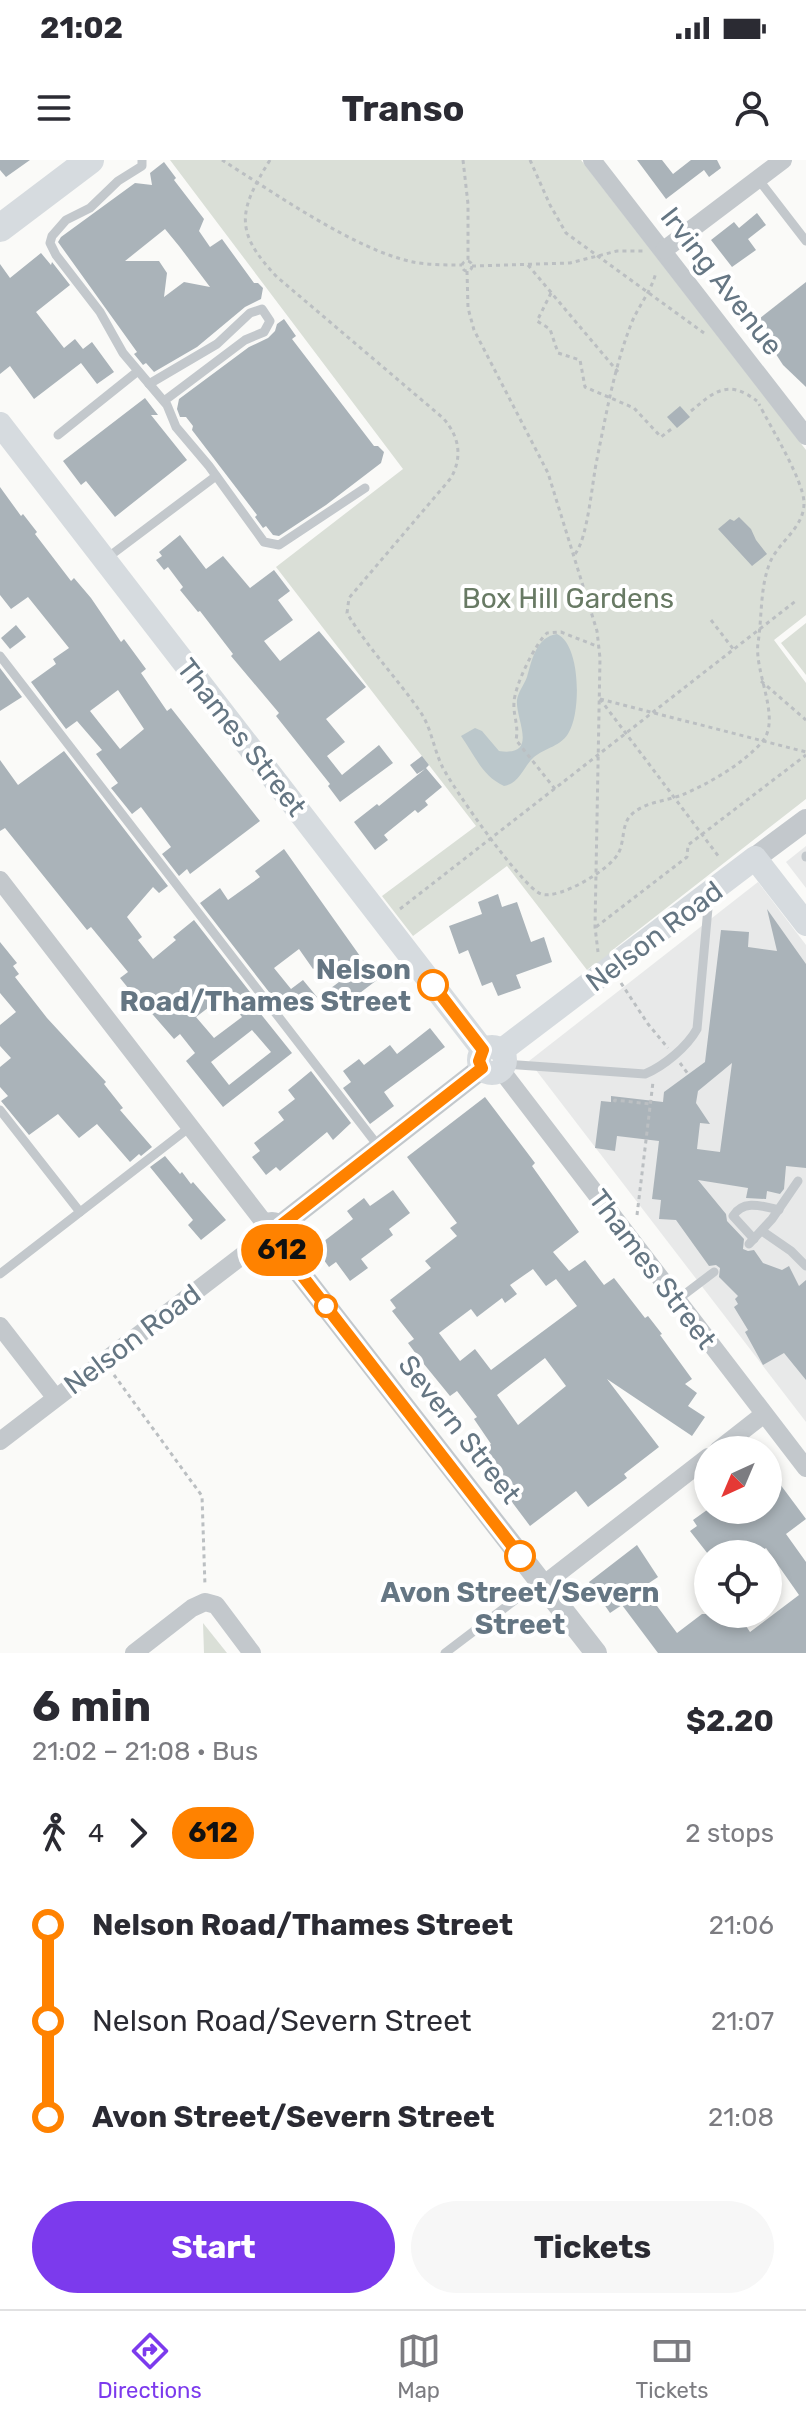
<!DOCTYPE html>
<html lang="en">
<head>
<meta charset="utf-8">
<style>
  body { margin:0; font-family:Rubik,sans-serif; background:#f7f7f7; color:#2b2b33; height:100vh; display:flex; flex-direction:column; font-size:30px; white-space:nowrap }
  * { box-sizing:border-box; margin:0 }
  p { font-size:26px; color:#7c7c81 }
  .icon { flex:none; width:44px; height:44px; fill:none; stroke:currentColor; stroke-width:2; stroke-linecap:round; stroke-linejoin:round }
  .map { position:relative; height:1493px; overflow:hidden }
  .details { display:flex; flex-direction:column; background:#fff; flex:1 }
  .details>* { flex:none }
  .badge { padding:0 16px; border-radius:26px; font-size:28px; line-height:52px }
  .needle { width:52px; rotate:224deg }
  .fabs { position:absolute; left:694px; top:1276px; display:grid; gap:16px }
  .fabs a { display:grid; place-items:center; width:88px; height:88px; border-radius:50%; background:#fff; box-shadow:0 4px 12px #0003; font-size:40px }
  .map>.badge { position:absolute; translate:-50% -50%; box-shadow:0 0 0 4px #fff }
  .legs { display:flex; align-items:center; gap:12px; height:88px; padding:0 32px; font-size:26px }
  .legs p { margin-inline-start:auto }
  .overview { display:flex; align-items:center; justify-content:space-between; height:136px; padding:0 32px }
  h1 { font-size:44px; font-weight:700; line-height:60px }
  .cta { display:flex; gap:16px; margin-top:auto; padding:16px 32px }
  .cta a { flex:1; height:92px; border-radius:48px; background:#7c3aed; color:#fff; font-size:32px; font-weight:700; line-height:92px; text-align:center }
  .cta a+a { background:#f7f7f7; color:#2b2b33 }
  ul { padding:0 32px; list-style:none }
  li { display:flex; align-items:center; gap:28px; height:96px; font-size:30px }
  li i { display:grid; place-items:center; width:12px; height:100%; margin:0 10px; background:currentColor }
  li i::after { content:''; width:20px; height:20px; margin:-10px; border:6px solid; border-radius:50%; background:#fff }
  li p { margin-inline-start:auto }
  li:first-child i { background:linear-gradient(#0000 50%,currentColor 0) }
  li:last-child i { background:linear-gradient(currentColor 50%,#0000 0) }
  .status { display:flex; justify-content:space-between; align-items:center; height:56px; padding:0 40px; background:#fff; direction:ltr }
  .status svg { height:22px; fill:currentColor }
  header { display:flex; justify-content:space-between; align-items:center; height:104px; padding:0 32px; background:#fff; font-size:36px; font-weight:700 }
  .tab-bar { display:flex; justify-content:space-around; align-items:center; height:112px; border-top:2px solid #e1e1e2; background:#fff; font-size:22px; color:#7c7c81 }
  .tab-bar a { display:grid; justify-items:center; gap:4px }
  .tab-bar .active { color:#7c3aed }
  .map>svg:first-child { display:block }
  .built { fill:#e8e9e9 }
  .green { fill:#dadfd7 }
  .water { fill:#bbc7cb }
  .building { fill:#aab3b9; fill-rule:evenodd }
  .lines { fill:none; stroke-linecap:round; stroke-linejoin:round }
  .path { stroke:#bbbfc2; stroke-width:3; stroke-dasharray:4 4; stroke-linecap:butt }
  .service { stroke:#c3c8cc; stroke-width:9 }
  .minor { stroke:#c3c8cc; stroke-width:18 }
  .tertiary { stroke:#c3c8cc; stroke-width:22 }
  .secondary { stroke:#d6dbdf; stroke-width:24 }
  .primary { stroke:#d6dbdf; stroke-width:28 }
  .line-1-casing { stroke:#fff; stroke-width:18 }
  .line-1 { stroke:#ff8200; stroke-width:12 }
  .stop-1-dot { fill:#fff; stroke:#ff8200; stroke-width:4 }
  .labels { text-anchor:middle; stroke-width:8; stroke-linejoin:round; paint-order:stroke }
  .street-label { font-size:28px; fill:#657683; stroke:#fff }
  .park-label { font-size:28px; fill:#687a64; stroke:#fff }
  .stop-label { font-size:28px; font-weight:bold; fill:#657683; stroke:#fff; text-anchor:end }
</style>
</head>
<body>
<div class="status"><b>21:02</b><svg viewBox="0 0 49 12"><path d="M0 12V9h3v3zM5 12V6h3v6zM10 12V3h3v9zM15 12V0h3v12zM26 1h20v11H26zM47 4h2v5h-2z"/></svg></div>
<header><svg class="icon" aria-label="menu" viewBox="0 0 24 24"><path d="M4 6h16M4 12h16M4 18h16"/></svg>Transo<svg class="icon" aria-label="person" viewBox="0 0 24 24"><circle cx="12" cy="8" r="4"/><path d="M4 21q1-7 8-7t8 7"/></svg></header>
<div class="map">
<svg width="806" height="1493" viewBox="0 0 806 1493">
  <rect width="100%" height="100%" fill="#fafaf8"/>
  <g class="built">
    <polygon points="806,686 806,728 786,702"/>
    <polygon points="758,722 806,785 806,1262 529,901"/>
  </g>
  <g class="green">
    <polygon points="170,0 581,0 806,290 806,455 774,480 806,523 806,639 610,792 609,801 601,807 593,805 587,810 507,706 413,776 382,736 476,666 276,407 403,309"/>
    <polygon points="806,463 806,515 781,483"/>
    <polygon points="203,1463 227,1493 204,1493"/>
  </g>
  <path class="water" d="M557,474C581,485 581,552 569,572C562,586 545,588 534,597C523,607 520,623 504,626C482,616 474,594 461,576L475,568L482,571L499,591C540,597 515,559 517,540C518,532 524,525 527,517C532,500 536,477 557,474Z"/>
  <g class="building">
    <polygon points="0,0 30,0 6,17 0,10"/>
    <polygon points="637,0 662,0 673,14 691,0 717,0 721,8 709,17 704,10 666,39"/>
    <path d="M164,2L176,18L174,20L204,59L199,71L210,87L222,79L254,123H258L263,128L261,139L245,147L197,187L154,212L146,203L143,205L134,194L137,192L58,82L61,77L135,23L152,25L150,13ZM165,69L179,86L210,127L184,122L164,137L167,113L159,101H125Z"/>
    <polygon points="757,53 766,65 748,79 756,90 732,107 711,80 734,62 739,68"/>
    <polygon points="41,93 51,105 52,102 70,125 36,152 64,188 75,179 83,189 92,182 114,212 97,224 81,203 34,239 10,206 0,214 0,104 10,118"/>
    <polygon points="806,122 806,227 783,205 755,162"/>
    <polygon points="284,159 296,176 292,179 374,286 378,286 384,292 381,303 326,345 279,376 273,375 266,366 263,368 255,357 257,355 192,270 193,266 186,257 180,257 177,249 179,239 249,187 268,178 275,171 277,164"/>
    <polygon points="145,238 158,255 151,255 187,300 115,357 86,321 81,325 63,301"/>
    <polygon points="680,246 690,257 677,268 667,257"/>
    <path d="M0,327L21,356L23,354L37,372L35,374L71,421L74,418L91,438L121,482L124,479L146,509L141,513L167,551L171,548L260,661L190,714L187,709L179,716L162,694L171,687L141,647L132,654L111,628L118,623L96,594L102,590L77,561L66,569L31,522L56,504L53,499L69,488L28,437L11,449L0,435ZM118,530L144,569L120,589L90,551Z"/>
    <polygon points="739,357 751,369 756,380 767,394 752,406 718,369 730,359 734,361"/>
    <polygon points="180,375 206,409 223,396 250,428 274,410 290,431 278,440 293,460 264,481 280,501 319,471 366,527 326,559 345,582 327,596 342,615 379,585 393,603 340,642 328,626 330,624 276,556 279,553 231,496 233,494 200,451 198,452 180,430 183,427 168,407 164,410 156,400 162,396 159,392"/>
    <polygon points="16,465 26,477 10,489 1,478"/>
    <polygon points="0,508 22,537 0,551"/>
    <path d="M64,591L168,726L159,733L153,727L127,757L142,777L138,780L153,799L176,780L173,777L194,760L264,850L260,853L292,893L223,947L186,901L195,893L180,874L174,879L134,833L133,834L120,818L128,812L91,767L87,770L5,668L0,671V600L18,625ZM225,835L242,857L214,878L196,857ZM252,870L271,892L229,925L211,902Z"/>
    <polygon points="422,596 429,605 426,608 442,627 425,641 428,645 418,653 415,650 384,675 388,680 375,690 354,662 377,644 379,646 425,609 417,614 410,605"/>
    <polygon points="284,689 377,820 340,848 327,831 339,822 323,802 313,809 299,789 274,808 291,829 303,820 317,837 297,852 281,837 276,841 200,743 220,728 228,740 260,717 255,711"/>
    <polygon points="498,734 502,747 517,742 531,782 544,777 552,802 516,815 521,828 498,836 492,822 482,826 468,790 459,794 449,766 482,754 478,742"/>
    <path d="M767,749L806,804V1008L786,1006L784,1029L780,1034L767,1031L766,1039L746,1038L748,1028L698,1020L726,1054L727,1061L744,1079L743,1089L748,1091L754,1090L763,1103L782,1110L789,1106L799,1126L806,1120V1220L784,1193L763,1205L745,1172L748,1170L734,1147L738,1144L735,1139L738,1136L719,1117L720,1108L716,1105L709,1106L676,1060L659,1059L661,1040L652,1039L659,981L617,976L615,991L595,988L601,941L611,942V936L663,942L664,932L705,902L721,770L749,772L748,787L777,791ZM732,903L720,992L697,989L700,963L710,964L696,943L698,931Z"/>
    <polygon points="0,782 17,803 13,806 19,814 15,817 47,858 106,922 104,924 123,948 120,950 152,987 141,996 139,994 130,1002 97,964 79,978 58,954 29,975 1,941 8,936 0,927 0,907 11,898 0,886 0,865 16,852 0,833"/>
    <polygon points="430,868 445,887 384,932 394,946 370,964 343,928 351,922 343,911 359,899 364,905 390,885 397,894"/>
    <polygon points="311,911 351,963 333,980 327,972 280,1011 276,1007 266,1015 252,997 260,991 254,983 284,960 278,952 295,939 288,930"/>
    <path d="M485,937L535,1003L532,1006L579,1072L553,1092L569,1111L585,1100L604,1125L614,1118L645,1158L648,1156L662,1174L660,1175L692,1219L685,1224L697,1233L688,1246L705,1257L692,1276L607,1219L659,1287L624,1314L627,1318L588,1347L576,1331L530,1366L476,1294L491,1284L474,1259L477,1257L457,1231L450,1236L419,1198L408,1183L414,1179L392,1151L396,1148L390,1140L431,1108L425,1101L457,1076L450,1068L457,1063L407,997ZM533,1109L546,1126L556,1119L577,1146L491,1210L475,1189L460,1201L439,1173L471,1149L477,1157L502,1138L505,1143L517,1134L510,1125ZM545,1198L566,1226L518,1265L497,1235Z"/>
    <polygon points="165,996 180,1014 182,1012 191,1024 193,1022 226,1060 201,1080 188,1065 193,1060 150,1007"/>
    <polygon points="393,1030 410,1053 389,1069 393,1075 361,1099 368,1108 350,1121 336,1102 329,1107 315,1088 353,1059 347,1051 364,1038 370,1046"/>
    <polygon points="768,1308 806,1359 786,1374 806,1402 806,1493 658,1493 622,1445 610,1453 589,1422 637,1385 658,1417 643,1427 677,1473 702,1454 729,1454 739,1467 744,1463 750,1472 799,1435 766,1388 757,1394 708,1394 690,1371 697,1366 693,1360 707,1350 768,1350"/>
  </g>
  <g class="lines">
    <g class="path">
      <path d="M222,0C273,32 355,90 413,102C428,105 446,105 462,105"/>
      <path d="M270,0C239,50 233,71 277,117L443,258C459,276 463,296 451,318L349,438L347,453C367,487 396,517 419,550C431,566 433,587 442,606C452,627 522,727 541,734C559,740 609,710 618,694C625,682 621,665 631,655C644,642 666,641 682,635C708,624 743,604 762,582C782,559 754,513 758,483C762,458 760,429 769,405C777,382 804,369 804,343C804,321 770,266 759,244"/>
      <polyline points="463,0 468,44 468,100"/>
      <polyline points="530,0 550,45 566,73 704,173"/>
      <circle cx="467" cy="106" r="5"/>
      <polyline points="528,105 618,212"/>
      <polyline points="472,106 570,103 617,91 643,91"/>
      <polyline points="467,111 468,148 474,170 548,313 597,471 600,498 595,767 598,792"/>
      <polyline points="551,133 537,161 550,169 558,193 580,200 585,227 634,248 661,277 674,267"/>
      <path d="M691,251C715,231 728,219 757,241"/>
      <path d="M575,394C588,378 592,322 597,299C606,255 614,209 630,167C637,147 651,133 656,112"/>
      <polyline points="711,460 734,490"/>
      <polyline points="761,521 806,560"/>
      <polyline points="600,539 806,592"/>
      <polyline points="600,539 719,697"/>
      <path d="M555,629L516,580C519,565 513,556 514,542C515,525 535,484 547,473L561,472L599,487"/>
      <polyline points="400,749 797,440"/>
      <polyline points="596,767 687,697 688,685 806,595"/>
      <polyline points="621,823 648,864 668,888"/>
      <polyline points="680,903 688,914"/>
      <polyline points="614,942 615,940 650,944"/>
      <polyline points="637,1055 653,922"/>
      <polyline points="114,1215 202,1336 205,1426"/>
    </g>
    <g class="service">
      <polyline points="142,0 142,6 118,21 90,48 66,60 52,76 50,83 56,95 100,152 123,193 167,245 176,267 209,306 264,382 279,385 365,328"/>
      <polyline points="758,19 806,81"/>
      <polyline points="149,224 217,184 250,153 262,149 270,161 264,172 245,180 164,241"/>
      <polyline points="58,275 138,211"/>
      <polyline points="107,398 216,316"/>
      <polyline points="0,496 379,987"/>
      <polyline points="806,696 806,697"/>
      <path d="M505,904L645,914C664,906 687,887 697,869L709,737"/>
      <polyline points="0,950 80,1052"/>
      <polyline points="762,1071 791,1091 806,1106"/>
      <path d="M754,1079L733,1056C743,1039 762,1046 779,1050"/>
      <polyline points="749,1084 772,1059 798,1021"/>
      <polyline points="0,1114 190,967"/>
      <polyline points="677,1140 714,1112"/>
      <polyline points="445,1493 540,1421"/>
    </g>
    <g class="minor">
      <polyline points="592,0 806,276"/>
      <polyline points="664,90 783,0"/>
      <polyline points="0,720 266,1065"/>
      <polyline points="501,910 806,1308"/>
      <polyline points="0,1166 55,1237"/>
      <polyline points="0,1281 264,1079"/>
      <polyline points="718,1290 764,1254"/>
      <polyline points="543,1425 708,1297"/>
      <polyline points="134,1493 192,1448 205,1442 216,1445 252,1493"/>
    </g>
    <g class="tertiary">
      <polyline points="755,698 806,660"/>
      <circle cx="272" cy="1073" r="10"/>
      <polyline points="280,1066 482,908"/>
      <polyline points="276,1082 596,1493"/>
    </g>
    <g class="secondary">
      <polyline points="0,264 483,890"/>
      <circle cx="492" cy="900" r="13"/>
      <polyline points="501,891 755,698 806,764"/>
    </g>
    <polyline class="primary" points="0,68 90,0"/>
  </g>
  <g class="lines">
    <g class="line-1-casing">
      <polyline id="line-1" points="433,825 483,890 479,901 482,908 280,1066 282,1075 276,1082 520,1396"/>
    </g>
    <use href="#line-1" class="line-1"/>
  </g>
  <g class="stop-1-dot">
    <circle cx="433" cy="825" r="14"/>
    <circle cx="326" cy="1146" r="10"/>
    <circle cx="520" cy="1396" r="14"/>
  </g>
  <g class="labels">
    <g class="street-label">
      <text transform="translate(722 121) rotate(52)" y="10">Irving Avenue</text>
      <text transform="translate(242 577) rotate(52)" y="10">Thames Street</text>
      <text transform="translate(654 776) rotate(-37)" y="10">Nelson Road</text>
      <text transform="translate(653 1109) rotate(53)" y="10">Thames Street</text>
      <text transform="translate(132 1179) rotate(-37)" y="10">Nelson Road</text>
      <text transform="translate(460 1269) rotate(52)" y="10">Severn Street</text>
    </g>
    <g class="park-label">
      <text x="568" y="448">Box Hill Gardens</text>
    </g>
    <g class="stop-label">
      <text x="411" y="819">Nelson<tspan x="411" dy="32">Road/Thames Street</tspan></text>
      <text x="520" y="1442" text-anchor="middle">Avon Street/Severn<tspan x="520" dy="32">Street</tspan></text>
    </g>
  </g>
</svg>
<div class="fabs">
<a><svg class="needle" viewBox="-14 -14 28 28"><path d="M0-13l5 13h-10z" fill="#e53935"/><path d="M0 13l5-13h-10z" fill="#7c7c81"/></svg></a>
<a><svg class="icon" aria-label="locate" viewBox="0 0 24 24"><circle cx="12" cy="12" r="6"/><path d="M12 2v4M12 18v4M2 12h4M18 12h4"/></svg></a>
</div>
<b class="badge" style="left:282px;top:1090px;background:#ff8200;color:#111">612</b>
</div>
<section class="details">
<div class="overview"><div><h1>6 min</h1><p>21:02 – 21:08 · Bus</p></div><b>$2.20</b></div>
<div class="legs"><svg class="icon" aria-label="walk" viewBox="0 0 24 24"><circle cx="13" cy="4" r="2"/><path d="M13 8l-2 6 4 7M11 14l-3 7M7 12l3-4h3l4 4"/></svg>4<svg class="icon" aria-label="forward" viewBox="0 0 24 24"><path d="M9 5l7 7-7 7"/></svg><b class="badge" style="background:#ff8200;color:#111">612</b><p>2 stops</p></div>
<ul>
<li><i style="color:#ff8200"></i><b>Nelson Road/Thames Street</b><p>21:06</p></li>
<li><i style="color:#ff8200"></i><span>Nelson Road/Severn Street</span><p>21:07</p></li>
<li><i style="color:#ff8200"></i><b>Avon Street/Severn Street</b><p>21:08</p></li>
</ul>
<div class="cta"><a>Start</a><a>Tickets</a></div>
</section>
<nav class="tab-bar">
<a class="active"><svg class="icon" aria-label="directions" viewBox="0 0 24 24"><path d="M12 3l9 9-9 9-9-9zM9 14v-3h6M13 9l2 2-2 2"/></svg>Directions</a>
<a><svg class="icon" aria-label="map" viewBox="0 0 24 24"><path d="M3 6l6-2 6 2 6-2v14l-6 2-6-2-6 2zM9 4v14M15 6v14"/></svg>Map</a>
<a><svg class="icon" aria-label="tickets" viewBox="0 0 24 24"><path d="M3 7h18v10H3zM15 7v10"/></svg>Tickets</a>
</nav>
</body>
</html>
